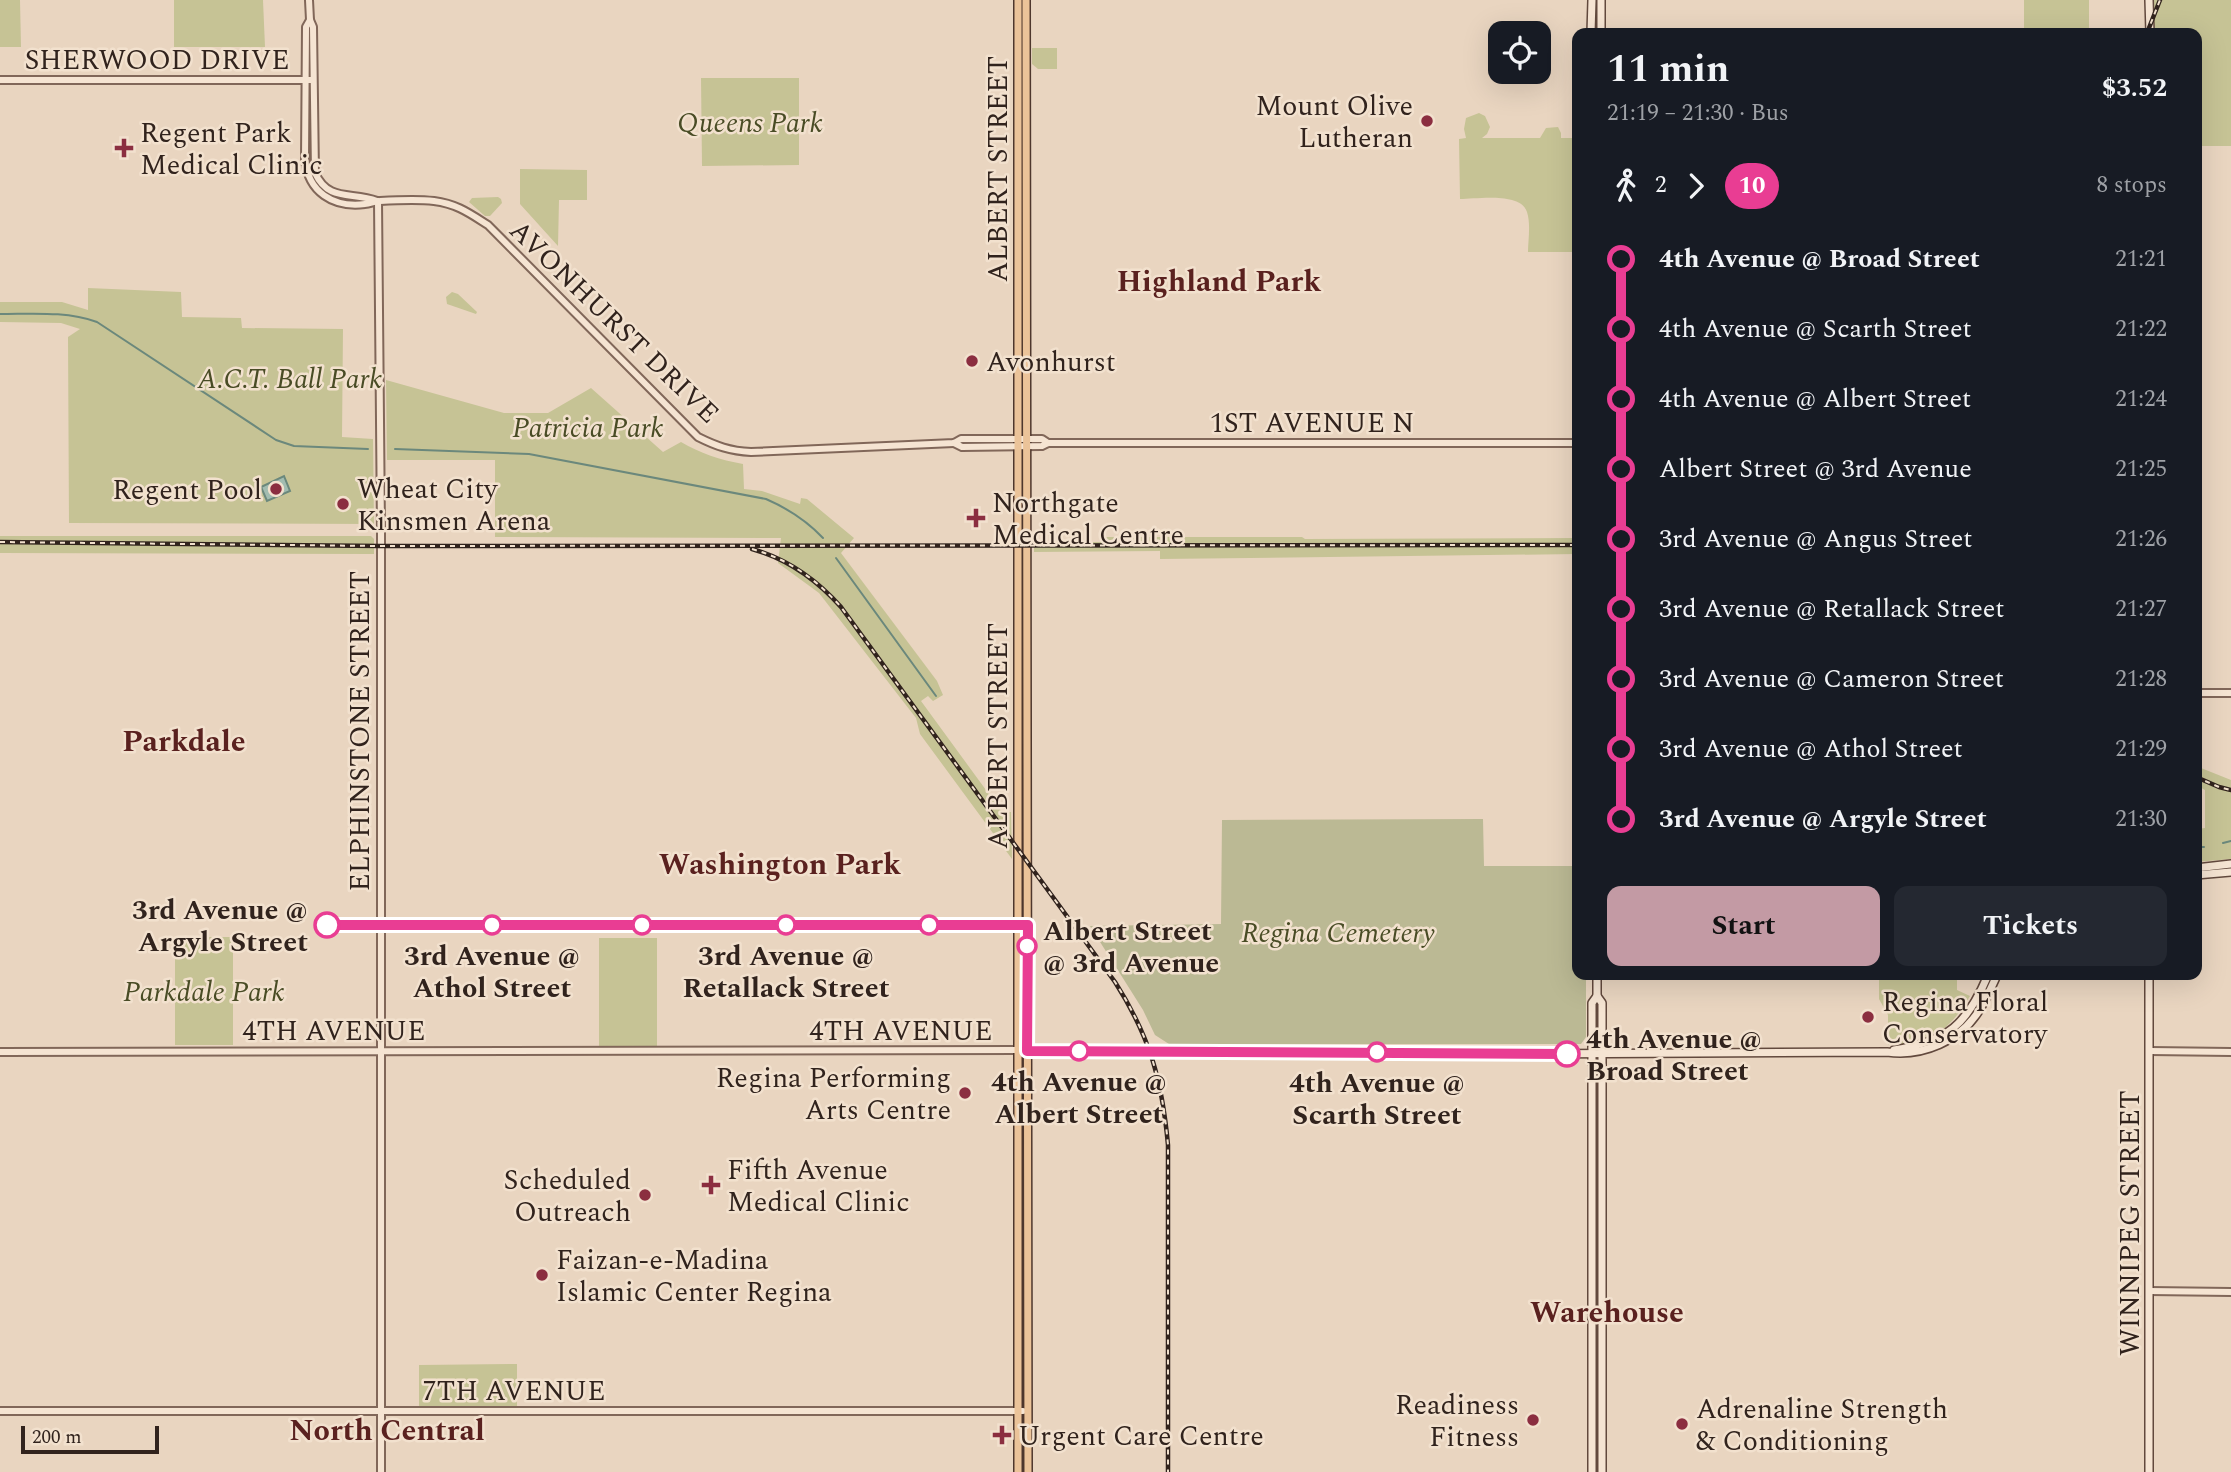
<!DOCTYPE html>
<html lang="en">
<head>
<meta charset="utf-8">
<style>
  body { margin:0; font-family:Spectral,serif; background:#242831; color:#f1f3f6; height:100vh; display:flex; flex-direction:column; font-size:26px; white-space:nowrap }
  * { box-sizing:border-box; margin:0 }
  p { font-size:23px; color:#9ea1a6 }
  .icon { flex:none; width:38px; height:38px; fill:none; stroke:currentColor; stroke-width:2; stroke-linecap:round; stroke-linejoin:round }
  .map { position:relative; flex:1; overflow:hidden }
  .panel { position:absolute; left:1572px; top:28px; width:630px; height:952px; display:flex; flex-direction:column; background:#171b24; border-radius:14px; box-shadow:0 7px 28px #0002 }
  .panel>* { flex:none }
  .badge { padding:0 14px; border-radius:23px; font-size:24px; line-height:46px }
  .controls { position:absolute; left:1488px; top:21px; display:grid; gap:14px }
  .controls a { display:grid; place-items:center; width:63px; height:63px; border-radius:14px; background:#171b24; box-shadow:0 7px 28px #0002; font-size:35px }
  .scale { position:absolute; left:21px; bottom:18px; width:138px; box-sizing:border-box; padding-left:7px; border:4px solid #31231d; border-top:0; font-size:19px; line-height:24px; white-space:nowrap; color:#31231d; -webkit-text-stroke:5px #f2e1ce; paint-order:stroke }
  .map>.badge { position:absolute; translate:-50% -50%; box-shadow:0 0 0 4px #fff }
  .legs { display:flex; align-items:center; gap:10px; height:77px; padding:0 35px; font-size:23px }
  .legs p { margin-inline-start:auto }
  .overview { display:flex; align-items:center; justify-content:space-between; height:119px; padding:0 35px }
  h1 { font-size:38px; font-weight:700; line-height:52px }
  .action { display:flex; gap:14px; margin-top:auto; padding:14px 35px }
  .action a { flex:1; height:80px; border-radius:14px; background:#c39aa4; color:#111; font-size:28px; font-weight:700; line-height:80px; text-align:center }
  .action a+a { background:#242831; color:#f1f3f6 }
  ul { padding:0 35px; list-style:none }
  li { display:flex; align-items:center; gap:24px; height:70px; font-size:26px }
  li i { display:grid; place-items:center; width:10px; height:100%; margin:0 9px; background:currentColor }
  li i::after { content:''; width:18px; height:18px; margin:-9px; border:5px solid; border-radius:50%; background:#171b24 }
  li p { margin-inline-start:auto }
  li:first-child i { background:linear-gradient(#0000 50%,currentColor 0) }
  li:last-child i { background:linear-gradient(currentColor 50%,#0000 0) }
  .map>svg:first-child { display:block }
  .green { fill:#c6c395 }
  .cemetery { fill:#bbb994 }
  .water { fill:#a2bcb0; stroke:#6b887c; stroke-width:2 }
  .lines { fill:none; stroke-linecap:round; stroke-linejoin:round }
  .stream { stroke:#6b887c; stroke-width:2 }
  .tertiary-casing { stroke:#816759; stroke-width:10 }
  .secondary-casing { stroke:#62493d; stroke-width:10 }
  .primary-casing { stroke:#4e372d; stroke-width:10 }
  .tertiary { stroke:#f5e4d2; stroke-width:6 }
  .secondary { stroke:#f5e4d2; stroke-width:7 }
  .primary { stroke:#ebc399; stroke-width:7 }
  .rail-casing { stroke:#31231d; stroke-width:4.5 }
  .rail { stroke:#f2e1ce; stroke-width:2; stroke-dasharray:5; stroke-linecap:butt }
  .line-1-casing { stroke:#fff; stroke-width:16 }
  .line-1 { stroke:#e93d93; stroke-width:10 }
  .poi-dot { fill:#8b2e40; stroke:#f2e1ce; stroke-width:2.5 }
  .stop-1-dot { fill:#fff; stroke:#e93d93; stroke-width:3.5 }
  .labels { text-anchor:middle; stroke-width:5; stroke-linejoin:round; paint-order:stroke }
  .street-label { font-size:28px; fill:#31231d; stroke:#f2e1ce }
  .poi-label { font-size:28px; fill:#31231d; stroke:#f2e1ce; text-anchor:start }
  .park-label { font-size:28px; font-style:italic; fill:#494c25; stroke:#f2e1ce }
  .stop-label { font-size:28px; font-weight:bold; fill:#31231d; stroke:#f2e1ce }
  .neighbourhood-label { font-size:30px; font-weight:bold; fill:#5a211f; stroke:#f2e1ce }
</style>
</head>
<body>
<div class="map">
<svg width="2231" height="1472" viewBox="0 0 2231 1472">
  <rect width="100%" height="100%" fill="#e9d5c0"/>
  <g class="green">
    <polygon points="0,0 20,0 21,47 0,47"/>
    <polygon points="174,0 263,0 265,47 174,47"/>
    <rect x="2024" y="0" width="65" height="33"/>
    <polygon points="2154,0 2231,0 2231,146 2196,146 2196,33 2153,33"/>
    <polygon points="1032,48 1057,48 1057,69 1038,69 1032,64"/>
    <polygon points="701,78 799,78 799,165 702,166"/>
    <path d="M1479,113L1485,116L1490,127L1487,134L1482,138H1540L1546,128L1558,127L1561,133V138H1577V252H1528C1528,241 1531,224 1527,212C1521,192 1477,199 1460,199L1459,139L1466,138L1464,129L1466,118Z"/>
    <polygon points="520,169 587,170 587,200 559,200 558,246 520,204"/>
    <polygon points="498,197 501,199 502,203 490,216 485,216 469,202 472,198"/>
    <polygon points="88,288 181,292 182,317 241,318 242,328 343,329 342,437 373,439 374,524 69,523 68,337 80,329 61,323 0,322 0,302 62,302 88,310"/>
    <polygon points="452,292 458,294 477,312 476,314 447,304 446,297"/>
    <path d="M386,380L504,413H548L591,388L663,452L681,442C700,453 720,460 743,464L744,489L762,491L800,504L801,498L807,499L854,538L841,553L937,681L943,695L933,701L928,696L921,701L1002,812H1011L1012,859L920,734L916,718L819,593L778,563L781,538L495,537V460H387Z"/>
    <polygon points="0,536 371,536 374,539 374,554 0,553"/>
    <polygon points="1101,537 1302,537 1305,539 1577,538 1577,554 1160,559 1160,551 1034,552 1034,542 1101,542"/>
    <polygon points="2196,766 2231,780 2231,859 2196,862 2196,829 2205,828 2205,790 2196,785"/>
    <rect x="175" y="937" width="58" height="108"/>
    <rect x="599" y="938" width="58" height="108"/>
    <path d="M1879,975H1957V990L1970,996C1949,1031 1930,1045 1888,1045V1015L1879,999Z"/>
    <polygon points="517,1364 517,1406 419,1406 419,1365"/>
  </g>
  <polygon class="cemetery" points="1483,819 1484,866 1577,866 1577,975 1586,975 1586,1037 1581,1044 1169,1044 1155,1035 1143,1010 1090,926 1221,924 1222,820"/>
  <polygon class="water" points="284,476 290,491 267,501 261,487"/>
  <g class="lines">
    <g class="stream">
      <path d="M0,314C33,314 66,311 97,322L276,440L294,446L368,449"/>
      <path d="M395,449L529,454L766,499C789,509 806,520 823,538"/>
      <polyline points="836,558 936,696"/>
      <polyline points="2223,843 2231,841"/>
      <polyline points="2196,847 2204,847"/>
    </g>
    <g class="tertiary-casing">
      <g id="tertiary">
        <path d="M309,0L310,20L313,27L315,173C329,203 352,191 377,201"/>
        <path d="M310,20L306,27L305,159C308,192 333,208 365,204C370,204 375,201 380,201C397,200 418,199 434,201C457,204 469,213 488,225L698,437C716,446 730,451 751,452L954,443L961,439H1042L1048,443"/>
        <polyline points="0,80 313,80"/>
        <polyline points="378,201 381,531 381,1472"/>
        <polyline points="954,443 962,447 1042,446 1048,443 1577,443"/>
        <polyline points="2196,693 2231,693"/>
        <polyline points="2150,1051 2231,1052"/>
        <polyline points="0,1052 1019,1050"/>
        <polyline points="2149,1291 2231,1292"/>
        <polyline points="0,1411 1023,1411"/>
      </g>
    </g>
    <g class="secondary-casing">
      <g id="secondary">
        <polyline points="2149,0 2150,33"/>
        <polyline points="1591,33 1592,0"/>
        <polyline points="1601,33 1601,0"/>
        <polyline points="2196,868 2231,864"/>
        <polyline points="2196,875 2231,872"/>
        <polyline points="1597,975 1597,996 1602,1003 1602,1472"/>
        <polyline points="2149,975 2149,1472"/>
        <path d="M1019,1050L1518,1054L1887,1052C1922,1057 1961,1041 1980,1009C1987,998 1992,986 1997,975"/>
        <path d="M1894,1050C1948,1041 1967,1025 1988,975"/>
        <polyline points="1592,1472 1592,1003 1597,996"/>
      </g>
    </g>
    <g class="primary-casing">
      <g id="primary">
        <polyline points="1018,0 1018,1472"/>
        <polyline points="1026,0 1028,1472"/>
      </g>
    </g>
    <use href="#tertiary" class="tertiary"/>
    <use href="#secondary" class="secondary"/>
    <use href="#primary" class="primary"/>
    <g class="rail-casing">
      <g id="rail">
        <polyline points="2147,33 2160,0"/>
        <polyline points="0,542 380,546 1577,545"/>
        <path d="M752,549C788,559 816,579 841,607L1115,982C1150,1037 1162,1080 1168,1145V1472"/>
        <polyline points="2196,777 2219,787 2231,790"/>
      </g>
    </g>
    <use href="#rail" class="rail"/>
  </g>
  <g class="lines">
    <g class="line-1-casing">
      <polyline id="line-1" points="327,925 1028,925 1027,1051 1567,1054"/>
    </g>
    <use href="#line-1" class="line-1"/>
  </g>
  <g class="poi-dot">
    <circle cx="1427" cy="121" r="7"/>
    <path d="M120.5 137.5h7v7h7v7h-7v7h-7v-7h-7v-7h7z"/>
    <circle cx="972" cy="361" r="7"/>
    <circle cx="276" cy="489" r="7"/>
    <circle cx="343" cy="504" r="7"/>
    <path d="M972.5 507.5h7v7h7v7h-7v7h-7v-7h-7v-7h7z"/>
    <circle cx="1868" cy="1017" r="7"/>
    <circle cx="965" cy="1093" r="7"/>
    <path d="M707.5 1174.5h7v7h7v7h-7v7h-7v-7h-7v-7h7z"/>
    <circle cx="645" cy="1195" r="7"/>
    <circle cx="542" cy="1275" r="7"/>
    <circle cx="1533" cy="1420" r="7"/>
    <circle cx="1682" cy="1424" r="7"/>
    <path d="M998.5 1424.5h7v7h7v7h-7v7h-7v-7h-7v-7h7z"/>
  </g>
  <g class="stop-1-dot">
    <circle cx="327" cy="925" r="12"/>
    <circle cx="492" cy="925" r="9"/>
    <circle cx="642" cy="925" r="9"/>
    <circle cx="786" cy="925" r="9"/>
    <circle cx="929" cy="925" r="9"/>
    <circle cx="1027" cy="946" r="9"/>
    <circle cx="1079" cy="1051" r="9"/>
    <circle cx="1377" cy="1052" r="9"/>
    <circle cx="1567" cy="1054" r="12"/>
  </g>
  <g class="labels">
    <g class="street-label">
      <text x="157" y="69">SHERWOOD DRIVE</text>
      <text transform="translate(997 169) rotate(-90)" y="10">ALBERT STREET</text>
      <text transform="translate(615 321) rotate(44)" y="10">AVONHURST DRIVE</text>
      <text x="1312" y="432">1ST AVENUE N</text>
      <text transform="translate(359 731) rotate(-90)" y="10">ELPHINSTONE STREET</text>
      <text transform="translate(997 736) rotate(-90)" y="10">ALBERT STREET</text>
      <text x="334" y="1040">4TH AVENUE</text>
      <text x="901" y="1040">4TH AVENUE</text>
      <text transform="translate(2129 1223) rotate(-90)" y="10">WINNIPEG STREET</text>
      <text x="514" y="1400">7TH AVENUE</text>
    </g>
    <g class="poi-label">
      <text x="1413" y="115" text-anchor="end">Mount Olive<tspan x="1413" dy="32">Lutheran</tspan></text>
      <text x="140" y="142">Regent Park<tspan x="140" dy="32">Medical Clinic</tspan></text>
      <text x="986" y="371">Avonhurst</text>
      <text x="357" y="498">Wheat City<tspan x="357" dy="32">Kinsmen Arena</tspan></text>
      <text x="262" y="499" text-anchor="end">Regent Pool</text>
      <text x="992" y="512">Northgate<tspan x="992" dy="32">Medical Centre</tspan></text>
      <text x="1882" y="1011">Regina Floral<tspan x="1882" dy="32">Conservatory</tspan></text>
      <text x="951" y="1087" text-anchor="end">Regina Performing<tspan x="951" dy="32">Arts Centre</tspan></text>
      <text x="727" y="1179">Fifth Avenue<tspan x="727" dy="32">Medical Clinic</tspan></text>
      <text x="631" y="1189" text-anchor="end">Scheduled<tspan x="631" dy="32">Outreach</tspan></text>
      <text x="556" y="1269">Faizan-e-Madina<tspan x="556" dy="32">Islamic Center Regina</tspan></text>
      <text x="1519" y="1414" text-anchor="end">Readiness<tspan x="1519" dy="32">Fitness</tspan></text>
      <text x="1696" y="1418">Adrenaline Strength<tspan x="1696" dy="32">&amp; Conditioning</tspan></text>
      <text x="1018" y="1445">Urgent Care Centre</text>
    </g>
    <g class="park-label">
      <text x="750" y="132">Queens Park</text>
      <text x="290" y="388">A.C.T. Ball Park</text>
      <text x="588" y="437">Patricia Park</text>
      <text x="1338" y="942">Regina Cemetery</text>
      <text x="204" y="1001">Parkdale Park</text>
    </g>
    <g class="stop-label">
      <text x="308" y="919" text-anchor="end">3rd Avenue @<tspan x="308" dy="32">Argyle Street</tspan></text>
      <text x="1043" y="940" text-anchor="start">Albert Street<tspan x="1043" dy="32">@ 3rd Avenue</tspan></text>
      <text x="492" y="965">3rd Avenue @<tspan x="492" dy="32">Athol Street</tspan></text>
      <text x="786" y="965">3rd Avenue @<tspan x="786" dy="32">Retallack Street</tspan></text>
      <text x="1586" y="1048" text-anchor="start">4th Avenue @<tspan x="1586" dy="32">Broad Street</tspan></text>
      <text x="1079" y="1091">4th Avenue @<tspan x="1079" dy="32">Albert Street</tspan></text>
      <text x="1377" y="1092">4th Avenue @<tspan x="1377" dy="32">Scarth Street</tspan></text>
    </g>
    <g class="neighbourhood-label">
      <text x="1219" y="291">Highland Park</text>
      <text x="184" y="751">Parkdale</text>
      <text x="780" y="874">Washington Park</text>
      <text x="1607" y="1322">Warehouse</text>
      <text x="387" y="1440">North Central</text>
    </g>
  </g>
</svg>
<div class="controls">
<a><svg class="icon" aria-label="locate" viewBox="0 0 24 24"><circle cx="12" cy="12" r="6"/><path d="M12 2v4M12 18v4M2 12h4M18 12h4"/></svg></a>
</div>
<div class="scale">200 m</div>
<section class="panel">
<div class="overview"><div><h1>11 min</h1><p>21:19 – 21:30 · Bus</p></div><b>$3.52</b></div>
<div class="legs"><svg class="icon" aria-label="walk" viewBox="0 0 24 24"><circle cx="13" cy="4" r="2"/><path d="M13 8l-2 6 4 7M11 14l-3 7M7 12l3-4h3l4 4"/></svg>2<svg class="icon" aria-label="forward" viewBox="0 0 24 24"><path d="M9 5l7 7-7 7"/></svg><b class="badge" style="background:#e93d93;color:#fff">10</b><p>8 stops</p></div>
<ul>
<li><i style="color:#e93d93"></i><b>4th Avenue @ Broad Street</b><p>21:21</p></li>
<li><i style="color:#e93d93"></i><span>4th Avenue @ Scarth Street</span><p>21:22</p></li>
<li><i style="color:#e93d93"></i><span>4th Avenue @ Albert Street</span><p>21:24</p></li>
<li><i style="color:#e93d93"></i><span>Albert Street @ 3rd Avenue</span><p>21:25</p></li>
<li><i style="color:#e93d93"></i><span>3rd Avenue @ Angus Street</span><p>21:26</p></li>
<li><i style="color:#e93d93"></i><span>3rd Avenue @ Retallack Street</span><p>21:27</p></li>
<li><i style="color:#e93d93"></i><span>3rd Avenue @ Cameron Street</span><p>21:28</p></li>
<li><i style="color:#e93d93"></i><span>3rd Avenue @ Athol Street</span><p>21:29</p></li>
<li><i style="color:#e93d93"></i><b>3rd Avenue @ Argyle Street</b><p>21:30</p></li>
</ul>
<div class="action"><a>Start</a><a>Tickets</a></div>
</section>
</div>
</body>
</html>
